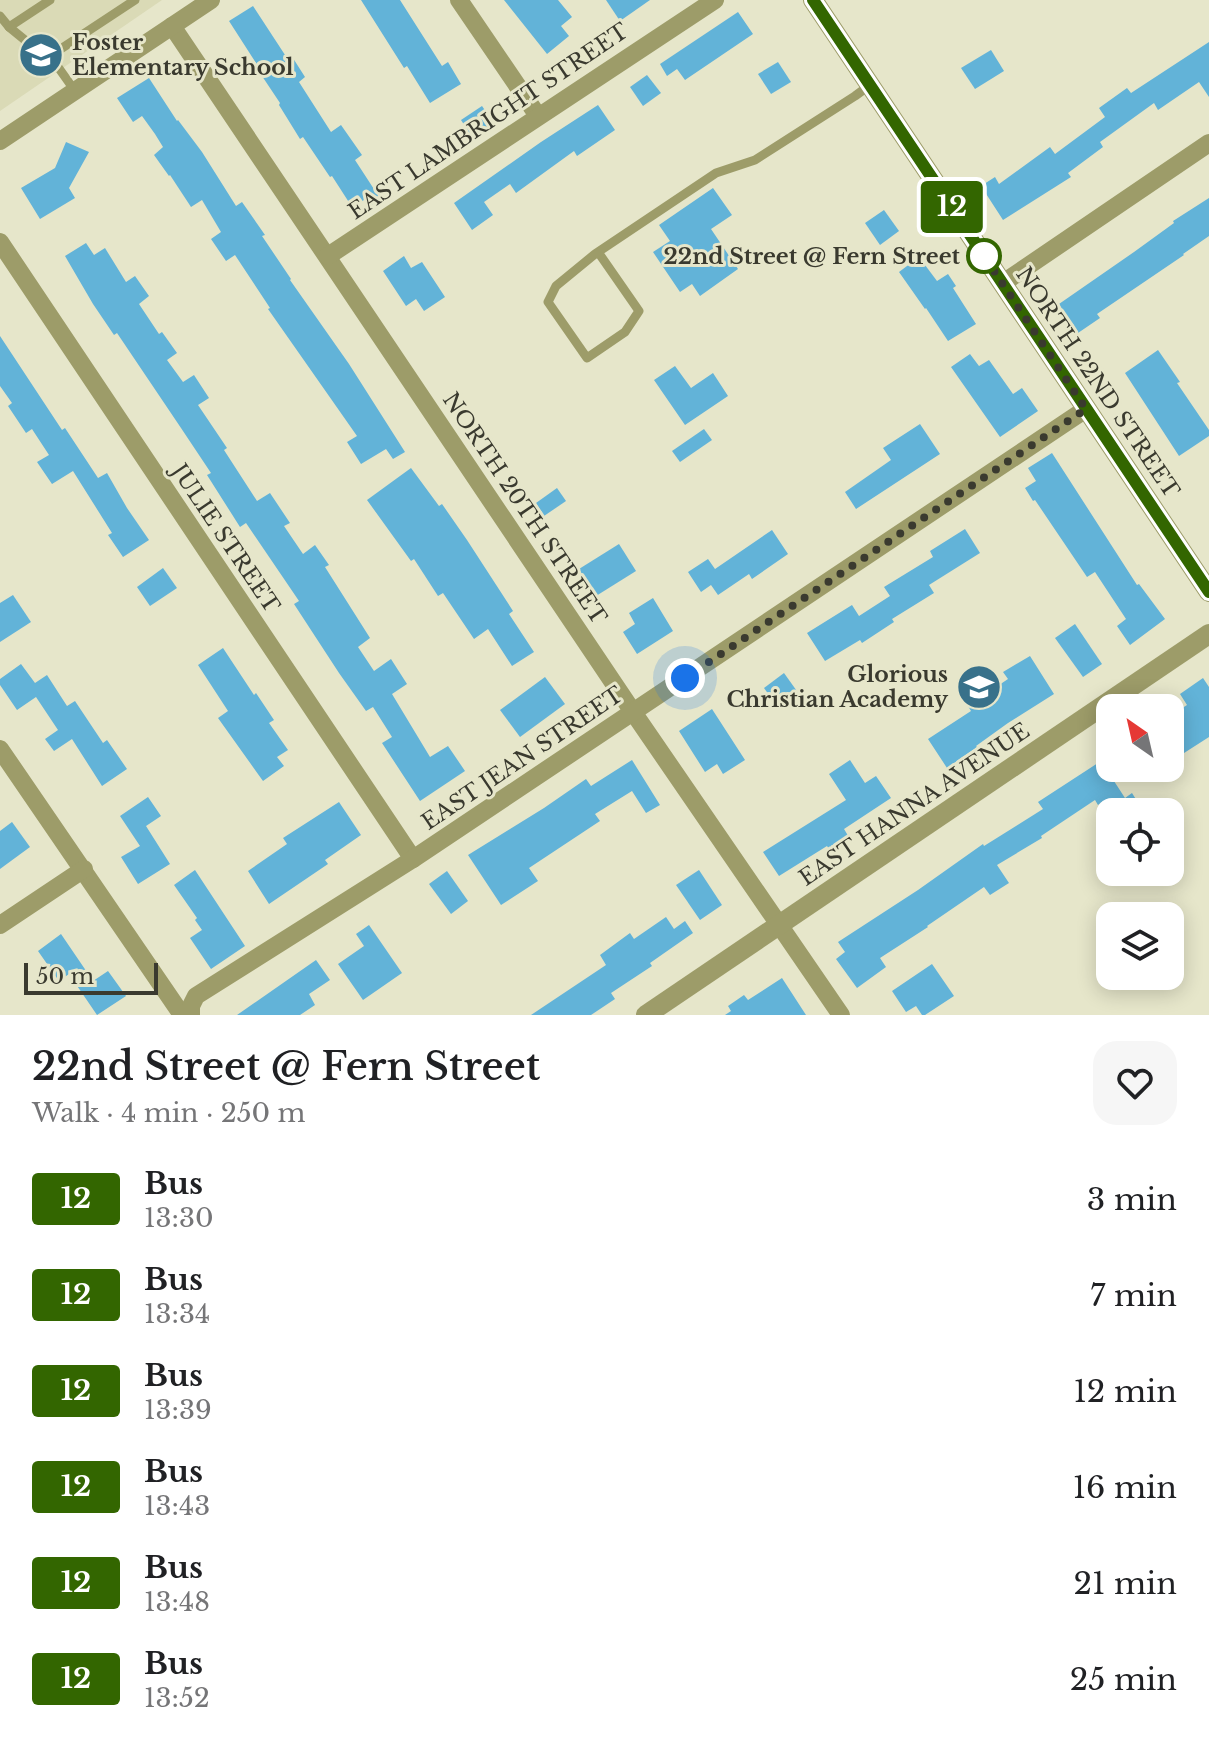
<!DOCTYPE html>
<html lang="en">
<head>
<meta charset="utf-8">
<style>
  body { margin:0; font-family:"Libre Baskerville",serif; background:#f6f6f6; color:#202124; height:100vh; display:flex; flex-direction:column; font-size:30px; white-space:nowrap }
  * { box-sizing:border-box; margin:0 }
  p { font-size:26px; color:#757577 }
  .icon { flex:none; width:44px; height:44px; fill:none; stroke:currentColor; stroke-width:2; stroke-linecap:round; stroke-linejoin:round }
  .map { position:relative; height:1015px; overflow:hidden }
  .details { display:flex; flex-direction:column; background:#fff; flex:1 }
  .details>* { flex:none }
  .badge { padding:0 16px; border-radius:6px; font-size:28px; line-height:52px }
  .needle { width:52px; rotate:326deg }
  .tools { position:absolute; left:1096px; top:694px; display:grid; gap:16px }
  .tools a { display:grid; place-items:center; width:88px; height:88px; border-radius:16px; background:#fff; box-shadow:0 4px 20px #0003; font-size:40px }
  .scale { position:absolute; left:24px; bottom:20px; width:134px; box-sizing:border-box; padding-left:8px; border:4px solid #3a3a2f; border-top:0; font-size:22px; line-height:28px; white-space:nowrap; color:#3a3a2f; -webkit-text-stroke:6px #e6e6ca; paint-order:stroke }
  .you { position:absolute; width:40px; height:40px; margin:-20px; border:6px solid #fff; border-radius:50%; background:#1a73e8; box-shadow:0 0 0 12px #1a73e833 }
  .map>.badge { position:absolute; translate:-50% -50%; box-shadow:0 0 0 4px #fff }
  .round { display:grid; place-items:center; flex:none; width:84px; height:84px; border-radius:24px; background:#f6f6f6 }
  .overview { display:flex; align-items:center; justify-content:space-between; height:136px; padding:0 32px }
  h1 { font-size:38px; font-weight:600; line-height:60px }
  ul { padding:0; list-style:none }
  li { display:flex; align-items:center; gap:24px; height:96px; padding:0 32px }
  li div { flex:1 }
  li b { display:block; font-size:30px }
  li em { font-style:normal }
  li .badge { min-width:88px; font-weight:700; text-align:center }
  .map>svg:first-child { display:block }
  .built { fill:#dadab6 }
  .building { fill:#62b3d8 }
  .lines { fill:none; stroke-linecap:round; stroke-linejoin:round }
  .service { stroke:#9d9c69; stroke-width:9 }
  .minor { stroke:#9d9c69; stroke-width:18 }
  .tertiary { stroke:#9d9c69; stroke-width:20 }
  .line-casing { stroke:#fff; stroke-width:18 }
  .line { stroke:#360; stroke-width:12 }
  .walk { stroke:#3a3a2f; stroke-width:8; stroke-dasharray:0 14.4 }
  .stop-dot { fill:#fff; stroke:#360; stroke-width:4 }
  .labels { text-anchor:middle; stroke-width:6; stroke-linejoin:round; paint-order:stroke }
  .poi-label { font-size:22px; font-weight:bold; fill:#3a3a2f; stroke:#e6e6ca; text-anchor:start }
  .street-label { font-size:22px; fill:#3a3a2f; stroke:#e6e6ca }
  .stop-label { font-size:22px; font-weight:bold; fill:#3a3a2f; stroke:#e6e6ca; text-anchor:end }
</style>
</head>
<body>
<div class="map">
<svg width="1209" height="1015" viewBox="0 0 1209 1015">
  <rect width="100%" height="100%" fill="#e6e6ca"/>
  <polygon class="built" points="0,0 162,0 0,111"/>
  <g class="building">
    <polygon points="361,0 400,0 442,66 448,62 461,84 430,103 407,66 404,68"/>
    <polygon points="504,0 558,0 572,17 561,26 569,36 547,54"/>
    <polygon points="606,0 650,0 620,21"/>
    <polygon points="253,6 287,58 291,55 305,77 299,82 331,132 341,125 362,155 355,160 383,203 371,211 364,200 352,207 332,176 330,177 303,137 300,139 279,105 280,103 254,64 256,63 229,21"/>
    <polygon points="738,12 753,34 685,80 677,69 667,76 660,64"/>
    <polygon points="1209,42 1209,97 1199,82 1158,110 1154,103 1100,142 1103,147 1068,173 1071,177 1003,220 981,186 995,177 999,184 1050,147 1055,154 1105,117 1099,108 1127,88 1131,93"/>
    <polygon points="991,50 1004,71 975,89 961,68"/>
    <polygon points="778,62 791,82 771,94 758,74"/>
    <polygon points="647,75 661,93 643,106 630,87"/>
    <polygon points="149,78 177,121 178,120 202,152 236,206 242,202 265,235 262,236 291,279 290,280 349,364 405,452 393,459 386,449 361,464 347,442 357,436 268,309 270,308 235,255 226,261 211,239 221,232 202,200 191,207 170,175 169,176 154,155 163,147 155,134 142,116 133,122 117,98"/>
    <polygon points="598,105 615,130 577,156 574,151 516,193 510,184 484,202 493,215 472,230 454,203 541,142"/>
    <polygon points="482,106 496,126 474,140 461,120"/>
    <polygon points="66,142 89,152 69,188 75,198 40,219 21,188 55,168"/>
    <polygon points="713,188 732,215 711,229 738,269 700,296 692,284 680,292 653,252 670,241 659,225"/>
    <polygon points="1209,198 1209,236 1183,254 1184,255 1097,314 1100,318 1078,333 1059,304 1134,252 1174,223 1173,221"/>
    <polygon points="884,210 899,231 880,245 865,223"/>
    <polygon points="86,243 94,255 105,248 126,282 135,276 149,296 139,304 159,334 162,332 177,353 167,360 183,382 194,375 209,398 198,405 227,448 224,450 257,501 270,493 290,523 284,526 303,554 315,545 329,565 325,567 370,638 358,647 374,671 391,659 407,684 392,694 430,757 448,746 465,771 420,801 382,743 392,737 373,707 366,711 339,673 294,604 299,601 246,523 240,527 207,475 211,473 181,428 117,333 114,335 93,304 65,256"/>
    <polygon points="404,256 411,268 422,262 445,297 424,311 416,299 406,306 383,271"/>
    <polygon points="919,257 937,281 948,274 956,286 953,288 976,324 948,341 926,308 925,309 899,272"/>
    <polygon points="0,336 62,430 65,428 98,478 107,473 127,508 149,540 123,557 108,535 112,533 73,471 52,484 37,462 49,455 32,429 26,433 8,406 12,403 0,386"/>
    <polygon points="1158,350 1180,382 1177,383 1209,430 1209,436 1179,456 1125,373"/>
    <polygon points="970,354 979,366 989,360 1013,394 1022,388 1038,411 1000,437 951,367"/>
    <polygon points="675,366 691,388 713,373 728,396 685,425 654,380"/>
    <polygon points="920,424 940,454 856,509 845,492 891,460 883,448"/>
    <polygon points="704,429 712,440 680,462 672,451"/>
    <polygon points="1052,453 1137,585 1139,584 1165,619 1130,645 1117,626 1126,619 1095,572 1087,577 1035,500 1033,501 1025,488 1036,481 1028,468"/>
    <polygon points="411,468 439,506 442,504 467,540 513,611 509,614 534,652 512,666 488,629 474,639 443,593 438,596 414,559 411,561 367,500"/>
    <polygon points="557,488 566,501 544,516 536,503"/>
    <polygon points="965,529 980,553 929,585 934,593 892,619 894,622 862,643 860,640 825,661 807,633 852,605 859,616 890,596 884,587 933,557 930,551"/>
    <polygon points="772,530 788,554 752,579 749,574 718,595 711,585 701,592 688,572 708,559 715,569"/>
    <polygon points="619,544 636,571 596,596 579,569"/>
    <polygon points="163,568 177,588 150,606 137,587"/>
    <polygon points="13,595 31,622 0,642 0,603"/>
    <polygon points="653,598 673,631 637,654 623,632 635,624 629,613"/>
    <polygon points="1075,624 1102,664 1083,677 1055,638"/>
    <polygon points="223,648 254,695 256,693 274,720 269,723 288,750 277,757 284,766 263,781 218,718 228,711 198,665"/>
    <polygon points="1030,656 1054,694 1008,723 976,746 977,747 947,768 928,739 971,711 968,706 1008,679 1003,672"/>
    <polygon points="21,664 35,683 47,675 67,706 75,701 103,743 107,740 127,769 102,786 72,739 54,751 45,739 58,730 36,697 17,710 0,685 0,679"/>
    <polygon points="784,673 799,694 779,709 764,688"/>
    <polygon points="545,677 565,704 520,737 500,710"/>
    <polygon points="1203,678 1209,687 1209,737 1170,762 1170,716 1187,705 1180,694"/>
    <polygon points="712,709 745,760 723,774 717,764 705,772 679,731"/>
    <polygon points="632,760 660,805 646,813 632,791 595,814 600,821 529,868 538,881 501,905 468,855 544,808 586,779 591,786"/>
    <polygon points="850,760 865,783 876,776 891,798 844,829 850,839 831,852 827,846 779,876 763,852 846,800 829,774"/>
    <polygon points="1101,761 1125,798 1132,793 1144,812 1102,812 1108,809 1103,801 1098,805 1095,800 1041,836 1042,838 997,865 1009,883 990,895 984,887 927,926 928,927 880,958 886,967 857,988 836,959 845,952 838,942 918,890 983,844 984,846 1043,809 1038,802"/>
    <polygon points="148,797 161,816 146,826 170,864 138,884 121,857 140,846 120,816"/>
    <polygon points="339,802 361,835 325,860 328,864 269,904 248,871 287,844 283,838"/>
    <polygon points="12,822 30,847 0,869 0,831"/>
    <polygon points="195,870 245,946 211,969 190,938 202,930 195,920 197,918 174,885"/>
    <polygon points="699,870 722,905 700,920 676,885"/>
    <polygon points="447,871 468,901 451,914 429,884"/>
    <polygon points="666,917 674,929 685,921 693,933 650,963 652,966 611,993 615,999 591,1015 531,1015 606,965 600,955 630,933 634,939"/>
    <polygon points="369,925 402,973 363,1000 338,964 364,946 356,934"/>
    <polygon points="61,934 93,981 108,971 126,996 97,1015 69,974 59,981 38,951"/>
    <polygon points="316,960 330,980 309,994 315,1005 300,1015 237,1015"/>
    <polygon points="932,964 954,996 925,1015 922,1015 916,1006 906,1012 892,991"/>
    <polygon points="782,978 806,1015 725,1015 731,1011 728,1006 744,995 748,1000"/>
  </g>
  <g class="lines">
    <g class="service">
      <polyline points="0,16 9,27 58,67 75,91"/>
      <polyline points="9,27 50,0"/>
      <polyline points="47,58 135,0"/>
      <polyline points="598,252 639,311 625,332 587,358 548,302 556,286 595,254 598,252 716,173 755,160 855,96 870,85"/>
    </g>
    <g class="minor">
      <polyline points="459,0 538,116"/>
      <polyline points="172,26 633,712 841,1015"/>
      <polyline points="0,141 211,0"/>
      <polyline points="0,242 413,859"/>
      <polyline points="328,256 715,0"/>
      <polyline points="1003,283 1209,143"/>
      <polyline points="0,749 182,1015"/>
      <polyline points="0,925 84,869"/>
      <polyline points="191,1015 191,1006 196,996 413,859 1086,409"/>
    </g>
    <g class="tertiary">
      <polyline points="813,0 1209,592"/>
      <polyline points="646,1015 1209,634"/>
    </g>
  </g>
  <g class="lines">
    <g class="line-casing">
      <polyline id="line" points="813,0 1209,592"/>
    </g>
    <use href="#line" class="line"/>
    <polyline class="walk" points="685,678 1086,409 984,256"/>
  </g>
  <defs>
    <g id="school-disc" transform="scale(2.3)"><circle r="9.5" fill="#38718a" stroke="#e6e6ca"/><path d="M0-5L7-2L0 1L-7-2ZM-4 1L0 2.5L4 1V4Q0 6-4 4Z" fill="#fff"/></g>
  </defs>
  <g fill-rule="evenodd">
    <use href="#school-disc" x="41" y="55"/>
    <use href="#school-disc" x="979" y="687"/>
  </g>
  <circle class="stop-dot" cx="984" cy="256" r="16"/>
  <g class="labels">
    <g class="poi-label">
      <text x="72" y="50">Foster<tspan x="72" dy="25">Elementary School</tspan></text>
      <text x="948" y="682" text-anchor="end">Glorious<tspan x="948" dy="25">Christian Academy</tspan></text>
    </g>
    <g class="street-label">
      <text transform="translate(488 121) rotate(-34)" y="8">EAST LAMBRIGHT STREET</text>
      <text transform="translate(1098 382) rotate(56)" y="8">NORTH 22ND STREET</text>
      <text transform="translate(525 508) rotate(56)" y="8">NORTH 20TH STREET</text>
      <text transform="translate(226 538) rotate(56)" y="8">JULIE STREET</text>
      <text transform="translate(522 758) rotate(-34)" y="8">EAST JEAN STREET</text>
      <text transform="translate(914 804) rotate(-34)" y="8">EAST HANNA AVENUE</text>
    </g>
    <g class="stop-label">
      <text x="960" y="264">22nd Street @ Fern Street</text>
    </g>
  </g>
</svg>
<div class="tools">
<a><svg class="needle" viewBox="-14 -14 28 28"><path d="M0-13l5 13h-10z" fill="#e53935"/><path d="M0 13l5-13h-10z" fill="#757577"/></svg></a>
<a><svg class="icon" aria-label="locate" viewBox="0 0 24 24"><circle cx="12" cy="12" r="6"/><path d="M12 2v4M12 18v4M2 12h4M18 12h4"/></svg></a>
<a><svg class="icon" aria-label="layers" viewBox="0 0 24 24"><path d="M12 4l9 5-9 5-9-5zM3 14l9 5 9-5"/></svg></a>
</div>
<div class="scale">50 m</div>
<div class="you" style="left:685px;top:678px"></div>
<b class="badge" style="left:952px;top:207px;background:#360;color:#fff">12</b>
</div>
<section class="details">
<div class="overview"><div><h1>22nd Street @ Fern Street</h1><p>Walk · 4 min · 250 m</p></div><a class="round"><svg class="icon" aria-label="heart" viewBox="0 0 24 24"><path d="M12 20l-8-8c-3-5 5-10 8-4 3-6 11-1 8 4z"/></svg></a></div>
<ul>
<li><span class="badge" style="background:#360;color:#fff">12</span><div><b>Bus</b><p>13:30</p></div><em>3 min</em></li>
<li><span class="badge" style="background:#360;color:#fff">12</span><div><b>Bus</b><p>13:34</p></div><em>7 min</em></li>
<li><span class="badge" style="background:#360;color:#fff">12</span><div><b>Bus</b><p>13:39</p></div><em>12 min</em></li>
<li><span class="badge" style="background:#360;color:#fff">12</span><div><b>Bus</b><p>13:43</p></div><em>16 min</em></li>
<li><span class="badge" style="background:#360;color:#fff">12</span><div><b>Bus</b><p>13:48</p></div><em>21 min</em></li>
<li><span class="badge" style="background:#360;color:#fff">12</span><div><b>Bus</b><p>13:52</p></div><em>25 min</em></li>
</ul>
</section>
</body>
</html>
